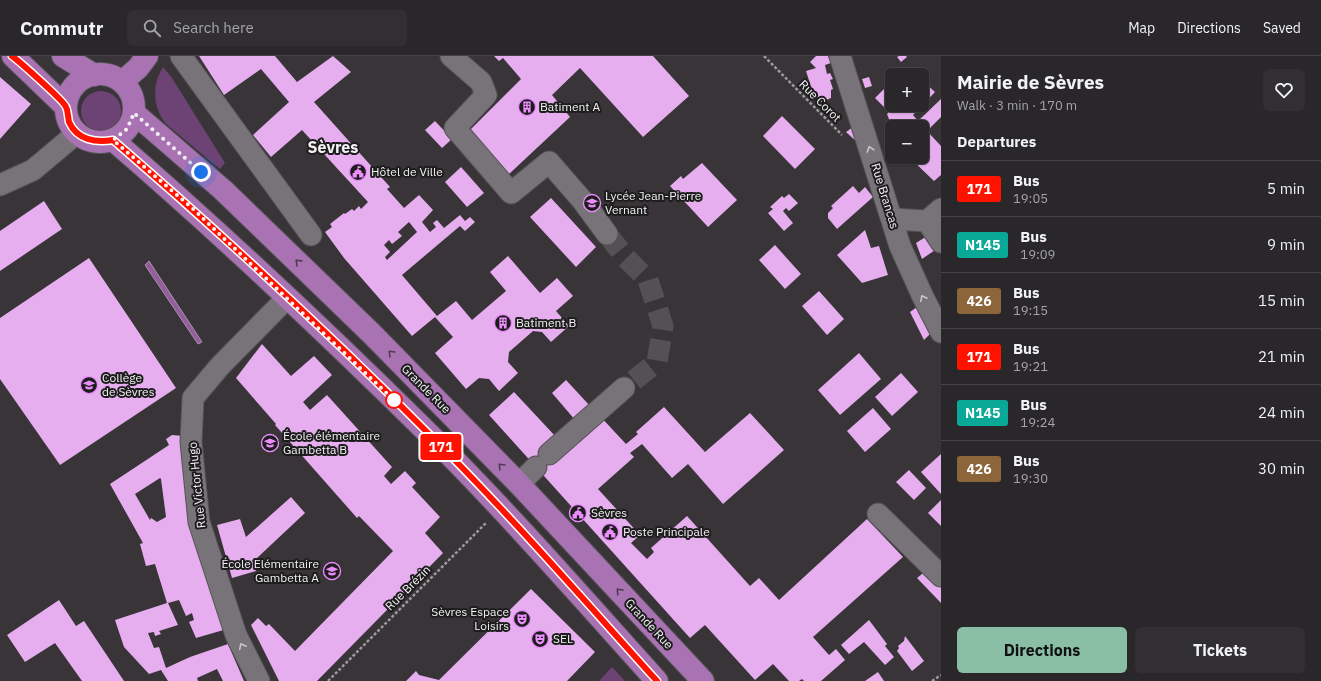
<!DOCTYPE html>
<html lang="en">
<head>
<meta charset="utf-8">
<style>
  body { margin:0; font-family:"IBM Plex Sans",sans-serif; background:#322f32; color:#f1f3f6; height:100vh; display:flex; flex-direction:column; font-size:15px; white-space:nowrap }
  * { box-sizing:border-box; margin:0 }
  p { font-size:13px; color:#a5a5a8 }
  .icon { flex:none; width:22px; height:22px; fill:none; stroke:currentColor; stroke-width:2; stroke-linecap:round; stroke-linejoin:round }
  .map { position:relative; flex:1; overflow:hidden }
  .sheet { display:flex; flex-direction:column; background:#2a272a; width:380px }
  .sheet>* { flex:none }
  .badge { padding:0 8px; border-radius:3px; font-size:14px; line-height:26px }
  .controls { position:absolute; left:885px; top:12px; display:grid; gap:8px }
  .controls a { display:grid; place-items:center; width:44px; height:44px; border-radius:6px; background:#2a272a; box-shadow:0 1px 3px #0004,0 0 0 1px #464447; font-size:20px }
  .you { position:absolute; width:20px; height:20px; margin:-10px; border:3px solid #fff; border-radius:50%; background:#1a73e8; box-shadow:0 0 0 6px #1a73e833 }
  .map>.badge { position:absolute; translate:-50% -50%; box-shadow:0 0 0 2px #fff }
  h2 { padding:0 16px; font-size:15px; line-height:36px }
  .round { display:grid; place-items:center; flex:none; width:42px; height:42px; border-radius:6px; background:#322f32 }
  .summary { display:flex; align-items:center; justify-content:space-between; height:68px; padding:0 16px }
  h1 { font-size:19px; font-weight:800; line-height:30px }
  .action { display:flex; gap:8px; margin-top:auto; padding:8px 16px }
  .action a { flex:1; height:46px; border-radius:6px; background:#8abfa5; color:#111; font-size:16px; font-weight:800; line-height:46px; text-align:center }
  .action a+a { background:#322f32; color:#f1f3f6 }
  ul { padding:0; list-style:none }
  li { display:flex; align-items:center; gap:12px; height:56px; padding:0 16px; border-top:1px solid #464447 }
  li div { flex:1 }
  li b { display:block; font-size:15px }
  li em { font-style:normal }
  li .badge { min-width:44px; font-weight:700; text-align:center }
  header { display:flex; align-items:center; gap:24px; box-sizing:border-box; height:56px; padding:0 20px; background:#2a272a; border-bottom:1px solid #464447 }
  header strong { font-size:19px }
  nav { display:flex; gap:22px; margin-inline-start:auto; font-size:14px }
  .search { width:280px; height:36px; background:#322f32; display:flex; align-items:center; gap:10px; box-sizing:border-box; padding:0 14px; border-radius:6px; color:#a5a5a8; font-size:15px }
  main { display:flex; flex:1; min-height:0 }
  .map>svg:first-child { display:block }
  .green { fill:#6d4274 }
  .water { fill:#925f9a; stroke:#af8bb5 }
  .building { fill:#e6aeef; fill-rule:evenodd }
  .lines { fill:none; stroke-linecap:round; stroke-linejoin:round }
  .minor-tunnel { stroke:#545054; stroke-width:21; stroke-dasharray:21 10; stroke-linecap:butt }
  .minor-casing { stroke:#565357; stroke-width:23 }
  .major-casing { stroke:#565357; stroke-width:24 }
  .path { stroke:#9d9a9d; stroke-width:2.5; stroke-dasharray:3 2; stroke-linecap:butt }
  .minor { stroke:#787378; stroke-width:21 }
  .major { stroke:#a973b3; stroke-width:22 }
  .oneway { stroke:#c8c5c9 }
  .oneway2 { stroke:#4f3b52 }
  .line-casing { stroke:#fff; stroke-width:9 }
  .line { stroke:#ff1300; stroke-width:6 }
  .walk { stroke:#f3f1f4; stroke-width:4; stroke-dasharray:0 7.2 }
  .stop-dot { fill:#fff; stroke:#ff1300; stroke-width:2 }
  .labels { text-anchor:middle; stroke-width:4; stroke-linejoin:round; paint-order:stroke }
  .street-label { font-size:12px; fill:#f3f1f4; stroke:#1e1d1e }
  .poi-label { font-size:12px; fill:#f3f1f4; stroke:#1e1d1e; text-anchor:start }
  .district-label { font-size:16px; font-weight:bold; fill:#f3f1f4; stroke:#1e1d1e }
</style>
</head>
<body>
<header>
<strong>Commutr</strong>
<div class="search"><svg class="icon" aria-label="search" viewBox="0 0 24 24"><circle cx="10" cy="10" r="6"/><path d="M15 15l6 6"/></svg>Search here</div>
<nav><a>Map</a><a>Directions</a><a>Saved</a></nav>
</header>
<main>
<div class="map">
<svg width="941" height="625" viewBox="0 0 941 625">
  <rect width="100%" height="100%" fill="#383438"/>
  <g class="green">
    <path d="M163,11L172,22L225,107L220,113L166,68C152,51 152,28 163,11Z"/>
    <circle cx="101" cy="55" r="20"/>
    <polygon points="612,611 625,625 599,625"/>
  </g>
  <polygon class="water" points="149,205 202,286 198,288 145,209"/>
  <g class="building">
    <path d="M199,0H275L297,26L333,0L351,16L314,46L390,131L387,133L404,152L419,139L433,154L422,166L430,176L436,171L433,167L437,164L444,172L460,159L465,165L470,161L475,166L465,175L460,170L402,219L437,260L456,245L472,264L506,235L490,216L508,200L540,237L557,222L573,240L556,255L569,270L551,286L542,276L533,275L509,296L508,306L518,317L499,335L489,323L479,322L466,333L435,297L453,281L435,261L412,280L344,202L325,176L332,171L330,168L344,157L345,158L352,153L354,155L359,150L361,153L368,146L302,74L271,101L253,79L289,46L261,13L224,39ZM409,166L417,176L387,204L385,201L390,196L384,189L389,184L392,188L402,180L398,176Z"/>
    <polygon points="494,0 653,0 689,40 643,81 580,12 552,39 570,61 507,120 468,76 521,23 503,2 499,5"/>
    <polygon points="816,0 828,0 831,7 825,9 827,18 830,17 833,23 830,24 833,33 831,34 831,42 821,46 816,39 814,40 806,15 816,12 810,6"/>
    <polygon points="899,0 906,0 907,1 901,6 897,1"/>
    <polygon points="0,21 31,48 0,83"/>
    <polygon points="869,21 872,30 865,32 862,23"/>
    <polygon points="922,24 935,36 913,59 918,65 941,43 941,61 927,75 941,90 941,119 934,125 909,101 922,101 922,71 892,71 887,58 895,49 912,49 915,51 917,49 922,49"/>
    <polygon points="891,26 892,47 886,53 875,42"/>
    <polygon points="782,60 815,93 795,113 763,80"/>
    <polygon points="435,65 452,83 442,92 425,74"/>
    <polygon points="853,71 858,87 846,76"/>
    <polygon points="702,107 737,144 708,171 670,130 681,120 683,123"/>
    <polygon points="461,111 484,137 467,151 445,126"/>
    <polygon points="853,130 859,137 865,131 873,141 837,173 828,162 828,157 833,152 831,150"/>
    <polygon points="789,138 798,147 789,155 786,152 783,155 793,167 784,175 768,157 773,153 770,151 782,140 784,142"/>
    <polygon points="551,142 596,191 576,211 530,161"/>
    <polygon points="44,145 62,173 0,215 0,175"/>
    <polygon points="865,174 871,192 879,190 888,219 862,227 837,199"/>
    <polygon points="927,180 938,192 922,203 916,187"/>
    <polygon points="775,189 801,218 785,233 759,204"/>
    <polygon points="89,202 176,332 60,409 0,323 0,262"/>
    <polygon points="819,235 844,263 827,279 802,250"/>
    <polygon points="917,251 930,278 924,284 910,256"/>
    <polygon points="262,288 291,320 314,300 332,319 303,346 310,354 327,339 392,411 384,420 391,428 405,415 416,427 412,431 440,461 425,477 443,497 317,625 279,625 251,569 258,562 266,570 269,568 295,595 393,495 359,460 357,462 275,369 276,368 236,322"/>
    <polygon points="859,297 881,323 840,359 818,334"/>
    <polygon points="901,317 918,336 892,360 875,341"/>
    <polygon points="566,324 591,351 576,365 552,337"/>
    <polygon points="514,336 557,382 598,358 626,388 638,378 636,376 664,351 705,396 750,357 784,394 723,448 688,408 672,422 642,388 630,397 634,401 598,433 640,479 631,487 647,503 654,496 651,492 687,460 750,530 759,522 779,544 867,463 903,501 813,581 829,599 836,593 845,604 821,625 804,625 802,623 799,625 789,625 773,608 755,624 705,569 690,582 489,359"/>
    <polygon points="873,352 891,373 865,396 847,375"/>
    <path d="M172,379L184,380L191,472L210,534L227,573L196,582L189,566L194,564L192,557L186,560L179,544L168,547L178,569L159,575L161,578L155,580L154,576L148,577L154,592L159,591L166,612L190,601L228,588L244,625H223L217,613L197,622L198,625H168L161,614L149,618L124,591L115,564L167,547L155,508L146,510L140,488L143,487L110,428L169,389L166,383ZM160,422L161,423L166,461L157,466L151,462L150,464L135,438Z"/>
    <polygon points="941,398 941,438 921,416"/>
    <polygon points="909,414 926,432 914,444 896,426"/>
    <polygon points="291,441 305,457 257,502 252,504 256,515 232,522 217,469 240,463 246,481"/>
    <polygon points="941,444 941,470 928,457"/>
    <polygon points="928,513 941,526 941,547 917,522"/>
    <polygon points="531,533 595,596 567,625 406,625 416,615 419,619 439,624"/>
    <polygon points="59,544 76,570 84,565 124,625 82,625 55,587 25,606 7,579"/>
    <polygon points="869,564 887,588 885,590 894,601 885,609 864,586 849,598 841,589"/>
    <polygon points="905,580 924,605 912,615 897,595 899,592 898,590 904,585"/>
    <polygon points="878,616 884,625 865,625"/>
  </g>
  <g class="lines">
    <polyline class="minor-tunnel" points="607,178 625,201 648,224 663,270 657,306 624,332"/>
    <g class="minor-casing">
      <g id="minor">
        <polyline points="181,0 311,179"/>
        <polyline points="451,0 481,26 486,39 455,72 511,137 549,106 582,144 607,178"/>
        <polyline points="840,0 900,190 923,241 941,276"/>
        <polyline points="0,129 33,114 77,77"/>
        <polyline points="892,163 927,165 941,153"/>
        <polyline points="927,165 941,186"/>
        <polyline points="549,398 624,332"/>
        <polyline points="519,428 536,411"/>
        <polyline points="878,458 941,520"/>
        <polyline points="259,625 236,579 199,466 191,386 193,342 220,310 287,242"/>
      </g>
    </g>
    <g class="major-casing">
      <g id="major">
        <polyline points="13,0 66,51"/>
        <polyline points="63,0 94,19"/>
        <circle cx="100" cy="52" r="34"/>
        <polyline points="122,26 138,12 147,0"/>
        <polyline points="134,57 223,134 372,278 519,428 703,625"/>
        <path d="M113,84C223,179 329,279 432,381C510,459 583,543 657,625"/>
      </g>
    </g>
    <g class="path">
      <polyline points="764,0 842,79"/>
      <polyline points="328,625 486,467"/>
      <polyline points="932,625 941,619"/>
    </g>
    <use href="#minor" class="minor"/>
    <use href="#major" class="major"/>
  </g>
  <defs><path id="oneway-chevron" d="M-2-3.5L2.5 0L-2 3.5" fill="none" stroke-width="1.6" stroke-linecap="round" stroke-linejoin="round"/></defs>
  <g class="oneway">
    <use href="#oneway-chevron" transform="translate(870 93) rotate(-108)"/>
    <use href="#oneway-chevron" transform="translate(923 242) rotate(-116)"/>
    <use href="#oneway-chevron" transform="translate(242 590) rotate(-116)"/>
  </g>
  <g class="oneway2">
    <use href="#oneway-chevron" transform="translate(298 206) rotate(-136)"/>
    <use href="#oneway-chevron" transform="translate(391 297) rotate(-135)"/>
    <use href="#oneway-chevron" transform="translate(501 410) rotate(-135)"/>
    <use href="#oneway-chevron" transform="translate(619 535) rotate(-133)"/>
  </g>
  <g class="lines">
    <g class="line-casing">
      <path id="line" d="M12,0C20,6 64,45 66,51C68,55 68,61 69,66C77,84 96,87 113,84C223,179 330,278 432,381C510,459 583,543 657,625"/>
    </g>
    <use href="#line" class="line"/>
    <polyline class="walk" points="201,116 134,57 127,73 113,84 191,151 399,349 394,344"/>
  </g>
  <defs>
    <g id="building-ring" transform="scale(0.9)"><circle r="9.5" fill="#1e1d1e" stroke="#eb8dfc" stroke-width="1.5"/><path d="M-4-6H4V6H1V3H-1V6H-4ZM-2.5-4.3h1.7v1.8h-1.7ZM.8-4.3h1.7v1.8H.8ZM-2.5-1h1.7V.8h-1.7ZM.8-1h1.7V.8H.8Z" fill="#eb8dfc"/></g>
    <g id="civic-ring" transform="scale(0.9)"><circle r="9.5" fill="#1e1d1e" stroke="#eb8dfc" stroke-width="1.5"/><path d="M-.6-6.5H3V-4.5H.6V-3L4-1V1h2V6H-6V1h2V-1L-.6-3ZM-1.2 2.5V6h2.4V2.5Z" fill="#eb8dfc"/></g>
    <g id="school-ring" transform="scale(0.9)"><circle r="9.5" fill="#1e1d1e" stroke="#eb8dfc" stroke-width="1.5"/><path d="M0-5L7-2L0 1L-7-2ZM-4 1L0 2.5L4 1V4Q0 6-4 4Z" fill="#eb8dfc"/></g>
    <g id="theatre-ring" transform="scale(0.9)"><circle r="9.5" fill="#1e1d1e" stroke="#eb8dfc" stroke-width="1.5"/><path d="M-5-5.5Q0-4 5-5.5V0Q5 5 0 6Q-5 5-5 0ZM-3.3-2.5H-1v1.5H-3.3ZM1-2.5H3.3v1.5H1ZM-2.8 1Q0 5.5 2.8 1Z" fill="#eb8dfc"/></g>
  </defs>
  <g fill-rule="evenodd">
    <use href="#building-ring" x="527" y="51"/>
    <use href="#civic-ring" x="358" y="116"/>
    <use href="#school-ring" x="592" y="147"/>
    <use href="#building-ring" x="503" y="267"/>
    <use href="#school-ring" x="89" y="329"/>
    <use href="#school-ring" x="270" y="387"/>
    <use href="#civic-ring" x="578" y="457"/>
    <use href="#civic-ring" x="610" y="476"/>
    <use href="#school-ring" x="332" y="515"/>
    <use href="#theatre-ring" x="522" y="563"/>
    <use href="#theatre-ring" x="540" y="583"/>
  </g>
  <circle class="stop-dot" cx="394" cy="344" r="8"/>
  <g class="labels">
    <g class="street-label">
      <text transform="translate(820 45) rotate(45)" y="4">Rue Corot</text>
      <text transform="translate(885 140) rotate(73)" y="4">Rue Brancas</text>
      <text transform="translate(426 333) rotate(45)" y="4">Grande Rue</text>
      <text transform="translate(197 429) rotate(-96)" y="4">Rue Victor Hugo</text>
      <text transform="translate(408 532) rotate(-45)" y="4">Rue Brézin</text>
      <text transform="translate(649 568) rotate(47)" y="4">Grande Rue</text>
    </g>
    <g class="poi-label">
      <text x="540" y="55">Batiment A</text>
      <text x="371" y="120">Hôtel de Ville</text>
      <text x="605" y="144">Lycée Jean-Pierre<tspan x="605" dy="14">Vernant</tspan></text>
      <text x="516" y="271">Batiment B</text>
      <text x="102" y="326">Collège<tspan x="102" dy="14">de Sèvres</tspan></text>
      <text x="283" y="384">École élémentaire<tspan x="283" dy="14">Gambetta B</tspan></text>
      <text x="591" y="461">Sèvres</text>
      <text x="623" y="480">Poste Principale</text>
      <text x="319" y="512" text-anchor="end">École Elémentaire<tspan x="319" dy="14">Gambetta A</tspan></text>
      <text x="509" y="560" text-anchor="end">Sèvres Espace<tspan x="509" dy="14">Loisirs</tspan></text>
      <text x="553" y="587">SEL</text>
    </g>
    <g class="district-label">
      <text x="333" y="97">Sèvres</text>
    </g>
  </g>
</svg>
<div class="controls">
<a>+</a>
<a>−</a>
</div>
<div class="you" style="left:201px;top:116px"></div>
<b class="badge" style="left:441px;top:391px;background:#ff1300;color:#fff">171</b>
</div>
<section class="sheet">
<div class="summary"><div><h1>Mairie de Sèvres</h1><p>Walk · 3 min · 170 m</p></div><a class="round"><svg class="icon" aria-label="heart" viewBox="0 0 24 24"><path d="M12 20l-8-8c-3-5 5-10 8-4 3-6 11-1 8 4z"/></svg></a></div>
<h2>Departures</h2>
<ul>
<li><span class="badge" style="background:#ff1300;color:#fff">171</span><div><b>Bus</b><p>19:05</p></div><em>5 min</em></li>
<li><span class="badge" style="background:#0aa896;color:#fff">N145</span><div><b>Bus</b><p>19:09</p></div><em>9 min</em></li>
<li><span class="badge" style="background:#8d653a;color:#fff">426</span><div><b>Bus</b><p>19:15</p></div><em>15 min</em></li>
<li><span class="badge" style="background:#ff1300;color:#fff">171</span><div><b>Bus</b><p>19:21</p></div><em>21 min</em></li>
<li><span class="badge" style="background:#0aa896;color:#fff">N145</span><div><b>Bus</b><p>19:24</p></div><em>24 min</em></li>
<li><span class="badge" style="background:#8d653a;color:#fff">426</span><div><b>Bus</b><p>19:30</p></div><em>30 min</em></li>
</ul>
<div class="action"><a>Directions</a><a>Tickets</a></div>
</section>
</main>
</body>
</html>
